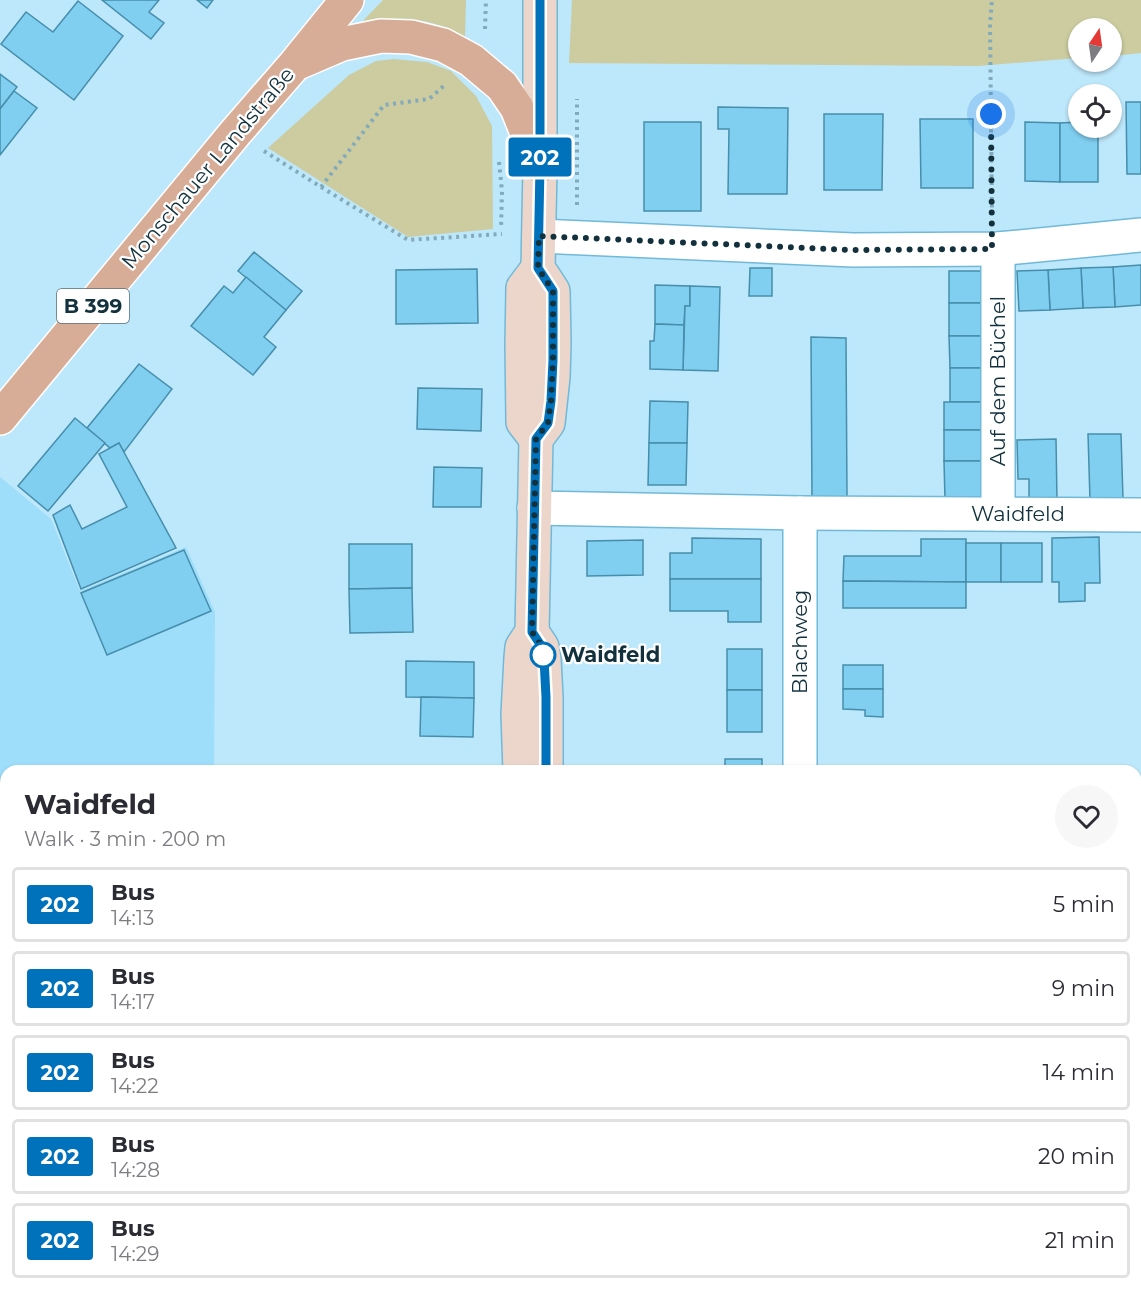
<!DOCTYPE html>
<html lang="en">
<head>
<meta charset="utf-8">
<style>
  body { margin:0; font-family:Montserrat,sans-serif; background:#f7f7f7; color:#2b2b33; height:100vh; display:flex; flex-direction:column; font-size:22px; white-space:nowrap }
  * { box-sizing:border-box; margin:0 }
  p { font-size:20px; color:#7c7c81 }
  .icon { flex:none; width:33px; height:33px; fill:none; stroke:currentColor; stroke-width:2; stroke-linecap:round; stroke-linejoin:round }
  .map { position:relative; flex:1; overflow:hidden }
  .side { position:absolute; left:0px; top:765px; width:1142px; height:534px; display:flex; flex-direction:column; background:#fff; border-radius:18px 18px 0 0; box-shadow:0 2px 4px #0004 }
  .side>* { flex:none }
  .badge { padding:0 12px; border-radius:4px; font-size:21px; line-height:39px }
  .needle { width:39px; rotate:13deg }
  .tools { position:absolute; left:1068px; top:18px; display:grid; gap:12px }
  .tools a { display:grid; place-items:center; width:54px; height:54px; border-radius:50%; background:#fff; box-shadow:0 2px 4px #0004; font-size:30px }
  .you { position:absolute; width:30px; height:30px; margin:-15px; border:4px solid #fff; border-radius:50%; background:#1a73e8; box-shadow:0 0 0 9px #1a73e833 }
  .map>.badge { position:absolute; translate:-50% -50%; box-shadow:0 0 0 3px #fff }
  .round { display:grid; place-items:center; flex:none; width:63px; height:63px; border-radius:32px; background:#f7f7f7 }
  .head { display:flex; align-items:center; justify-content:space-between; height:102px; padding:0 24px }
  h1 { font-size:28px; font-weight:700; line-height:45px }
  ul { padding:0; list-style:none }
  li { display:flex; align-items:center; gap:18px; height:75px; margin:0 12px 9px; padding:0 12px; border:3px solid #e1e1e2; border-radius:6px }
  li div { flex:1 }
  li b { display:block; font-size:22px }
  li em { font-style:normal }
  li .badge { min-width:66px; font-weight:700; text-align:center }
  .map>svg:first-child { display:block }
  .built { fill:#9edefa }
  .green { fill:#cccca0 }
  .building { fill:#80cff1; stroke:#468eab; stroke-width:1.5 }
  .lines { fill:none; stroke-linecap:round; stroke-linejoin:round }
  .street-casing { stroke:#71b9d8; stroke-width:36 }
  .secondary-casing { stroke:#71b9d8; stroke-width:36 }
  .primary-casing { stroke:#fff; stroke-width:36 }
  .path { stroke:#83aaba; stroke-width:4; stroke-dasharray:3 4.5; stroke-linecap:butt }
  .street { stroke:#fff; stroke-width:33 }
  .secondary { stroke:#ecd6cb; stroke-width:33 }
  .primary { stroke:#d8ad98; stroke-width:33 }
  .line-casing { stroke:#fff; stroke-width:14 }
  .line { stroke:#0072bc; stroke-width:9 }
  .walk { stroke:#12313d; stroke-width:6; stroke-dasharray:0 10.8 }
  .stop-dot { fill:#fff; stroke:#0072bc; stroke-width:3 }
  .labels { text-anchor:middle; stroke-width:4.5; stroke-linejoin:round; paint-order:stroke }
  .shield { fill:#fff; stroke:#596f77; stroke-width:1.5 }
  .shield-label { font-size:20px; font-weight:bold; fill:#12313d }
  .street-label { font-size:21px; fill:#12313d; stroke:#fff }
  .stop-label { font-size:21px; font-weight:bold; fill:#12313d; stroke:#fff; text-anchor:start }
</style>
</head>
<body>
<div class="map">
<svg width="1141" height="1299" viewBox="0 0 1141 1299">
  <rect width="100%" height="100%" fill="#bde7fa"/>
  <polygon class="built" points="0,477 51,519 80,591 186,547 215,612 214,771 6,771 6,849 0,846"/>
  <g class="green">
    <path d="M383,0H466L465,37C441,23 414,16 386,20C376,21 367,24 357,27Z"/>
    <polygon points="572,0 1141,0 1141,53 1112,56 1112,28 1078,28 1078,58 978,66 569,63"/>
    <polygon points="394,59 427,62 451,71 476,96 492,126 493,229 408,237 268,148 349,75 376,61"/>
    <polygon points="252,1293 488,1293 488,1299 253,1299"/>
  </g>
  <g class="building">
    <polygon points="102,0 159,0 149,12 164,23 151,39"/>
    <polygon points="197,0 213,0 207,8"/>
    <polygon points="78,1 123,36 74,100 1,44 26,12 53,32"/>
    <polygon points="0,74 17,87 0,109"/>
    <polygon points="14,91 37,108 0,155 0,109"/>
    <polygon points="1126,102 1141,102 1141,174 1127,174"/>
    <polygon points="718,107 788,108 787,194 728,194 729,129 718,129"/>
    <polygon points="824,114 883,114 882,190 824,190"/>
    <polygon points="920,119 973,119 973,188 921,188"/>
    <rect x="644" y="122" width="57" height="89"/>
    <polygon points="1025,122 1060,123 1060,182 1025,181"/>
    <polygon points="1078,122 1078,128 1098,128 1098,182 1060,182 1060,123"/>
    <polygon points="254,252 302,291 286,310 238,271"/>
    <polygon points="1141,265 1141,305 1115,307 1113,267"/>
    <polygon points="1113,267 1115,307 1083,308 1081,268"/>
    <polygon points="750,268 772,268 772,296 749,296"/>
    <polygon points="1081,268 1083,308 1050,310 1048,270"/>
    <polygon points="477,269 478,323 396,324 396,270"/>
    <polygon points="1048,270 1050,310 1019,311 1017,271"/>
    <polygon points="949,271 985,271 986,303 949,303"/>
    <polygon points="246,277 286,310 264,337 276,347 253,375 191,326 224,286 233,293"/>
    <polygon points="655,285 690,286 690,306 685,306 684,325 655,324"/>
    <polygon points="690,286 720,287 718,371 683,370 685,306 690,306"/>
    <rect x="949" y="303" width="37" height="33"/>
    <polygon points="655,324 684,325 683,370 650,369 650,341 654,341"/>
    <polygon points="949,336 986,336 987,368 950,368"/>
    <polygon points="811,337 846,338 847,497 812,498"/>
    <polygon points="139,364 172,389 124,452 119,443 110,448 87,428"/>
    <rect x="950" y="368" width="37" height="34"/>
    <polygon points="418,388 482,389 481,431 417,429"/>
    <polygon points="650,401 688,402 687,443 649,443"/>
    <rect x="944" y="402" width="43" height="28"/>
    <polygon points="75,418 105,443 48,511 18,486"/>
    <rect x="944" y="430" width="43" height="31"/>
    <polygon points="1088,434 1121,434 1123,499 1090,500"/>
    <polygon points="1056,439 1057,500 1029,500 1029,479 1018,479 1017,440"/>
    <polygon points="119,443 176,548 81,589 53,515 70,505 82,529 127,507 99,454"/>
    <polygon points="649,443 687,443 686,485 648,485"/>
    <polygon points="944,461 987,461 988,500 945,500"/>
    <polygon points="434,467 482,468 481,507 433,507"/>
    <polygon points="1099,537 1100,583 1085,583 1085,601 1059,602 1059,582 1052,582 1052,538"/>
    <polygon points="692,538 761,539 761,579 670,579 670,553 692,553"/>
    <polygon points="921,539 966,539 966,582 843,581 844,556 921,556"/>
    <polygon points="643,540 643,575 587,576 587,541"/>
    <rect x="966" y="543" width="35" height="39"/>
    <rect x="1001" y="543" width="41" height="39"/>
    <polygon points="349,544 412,544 412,588 349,589"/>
    <polygon points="184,550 211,611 107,655 81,593"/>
    <polygon points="670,579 761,579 761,622 728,622 728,611 670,611"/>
    <polygon points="843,581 966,582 966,608 843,608"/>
    <polygon points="412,588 413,632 350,633 349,589"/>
    <rect x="727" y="649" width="35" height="41"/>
    <polygon points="406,661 474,662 474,698 406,697"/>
    <rect x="843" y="665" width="40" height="24"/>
    <polygon points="843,689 883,689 883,717 865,716 865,710 843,709"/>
    <rect x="727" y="690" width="35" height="42"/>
    <polygon points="421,697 474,698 473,737 420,736"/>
    <rect x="725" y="759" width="37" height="12"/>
    <rect x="920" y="766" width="35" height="5"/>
    <polygon points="740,1293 774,1293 774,1299 741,1299"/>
    <rect x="860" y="1293" width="80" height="6"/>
  </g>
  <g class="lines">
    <g class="street-casing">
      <g id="street">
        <polyline points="539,236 853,250 998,249 1141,235"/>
        <polyline points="998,249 998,514"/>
        <polyline points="534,508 800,513 1141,515"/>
        <polyline points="800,771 800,513"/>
        <polyline points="1136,993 1141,993"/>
        <polyline points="810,1293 811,1299"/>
      </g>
    </g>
    <g class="secondary-casing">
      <g id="secondary">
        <polyline points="536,439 523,422 522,345 523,288 538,268"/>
        <polyline points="532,632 542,647 544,659 546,697 546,771"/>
        <polyline points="520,771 518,714 521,658 522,647 532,632 536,439 548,423 553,377 554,343 553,291 538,268 540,166 540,0"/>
        <polyline points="536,1293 536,1299"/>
      </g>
    </g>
    <g class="primary-casing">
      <g id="primary">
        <polyline points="300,62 342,44 381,36 411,37 443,45 471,60 502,86 517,108 540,166"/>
        <polyline points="0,418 236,132 296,63 347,0"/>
      </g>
    </g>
    <g class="path">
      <polyline points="485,29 486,0"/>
      <polyline points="264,151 321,187 408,240 502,234"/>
      <polyline points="499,162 502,191 501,229"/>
      <polyline points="321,187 384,105 429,99 446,84"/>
      <polyline points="577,205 577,99"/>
      <polyline points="992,215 990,24 992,0"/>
      <polyline points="267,1299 276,1293"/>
    </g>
    <use href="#street" class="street"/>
    <use href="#secondary" class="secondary"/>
    <use href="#primary" class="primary"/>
  </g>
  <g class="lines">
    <g class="line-casing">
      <polyline id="line" points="540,0 540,166 538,268 553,291 553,360 551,401 548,423 536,439 532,632 542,647 544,659 546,697 546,771"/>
    </g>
    <use href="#line" class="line"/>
    <polyline class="walk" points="543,655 544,659 542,647 532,632 536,439 548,423 551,401 553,360 553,291 538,268 539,236 853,250 992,249 991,114"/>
  </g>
  <circle class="stop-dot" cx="543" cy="655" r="12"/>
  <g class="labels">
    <rect class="shield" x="57" y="289" width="72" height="34" rx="4.5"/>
    <g class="shield-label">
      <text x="93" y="313">B 399</text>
    </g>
    <g class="street-label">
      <text transform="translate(208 168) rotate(-50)" y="7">Monschauer Landstraße</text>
      <text transform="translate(998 381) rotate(-90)" y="7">Auf dem Büchel</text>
      <text x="1018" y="521">Waidfeld</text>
      <text transform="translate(800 642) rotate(-90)" y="7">Blachweg</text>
    </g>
    <g class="stop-label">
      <text x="561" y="662">Waidfeld</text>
    </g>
  </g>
</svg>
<div class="tools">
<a><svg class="needle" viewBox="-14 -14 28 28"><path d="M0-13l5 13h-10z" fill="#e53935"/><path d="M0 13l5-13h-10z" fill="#7c7c81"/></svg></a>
<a><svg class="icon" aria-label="locate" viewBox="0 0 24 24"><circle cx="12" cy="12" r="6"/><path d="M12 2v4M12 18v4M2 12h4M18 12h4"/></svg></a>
</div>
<div class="you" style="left:991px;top:114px"></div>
<b class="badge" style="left:540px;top:157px;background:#0072bc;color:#fff">202</b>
<section class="side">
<div class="head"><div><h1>Waidfeld</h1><p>Walk · 3 min · 200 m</p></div><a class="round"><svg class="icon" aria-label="heart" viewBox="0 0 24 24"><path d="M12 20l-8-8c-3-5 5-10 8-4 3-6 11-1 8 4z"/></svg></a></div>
<ul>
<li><span class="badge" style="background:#0072bc;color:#fff">202</span><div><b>Bus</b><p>14:13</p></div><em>5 min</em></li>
<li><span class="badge" style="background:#0072bc;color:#fff">202</span><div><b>Bus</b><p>14:17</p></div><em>9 min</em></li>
<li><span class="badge" style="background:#0072bc;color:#fff">202</span><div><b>Bus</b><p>14:22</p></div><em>14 min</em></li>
<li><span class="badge" style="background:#0072bc;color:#fff">202</span><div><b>Bus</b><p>14:28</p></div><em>20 min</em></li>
<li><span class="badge" style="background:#0072bc;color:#fff">202</span><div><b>Bus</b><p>14:29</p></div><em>21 min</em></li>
</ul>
</section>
</div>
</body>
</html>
